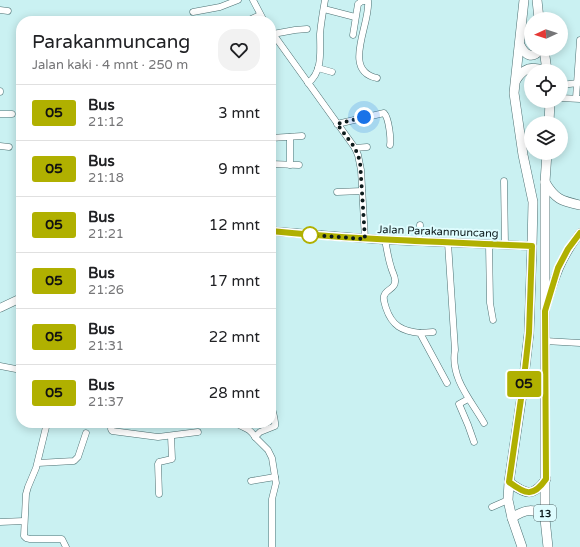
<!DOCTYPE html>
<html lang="id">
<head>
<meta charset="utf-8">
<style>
  body { margin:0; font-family:"Varela Round",sans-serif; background:#f2f2f2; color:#202124; height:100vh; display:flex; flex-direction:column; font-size:15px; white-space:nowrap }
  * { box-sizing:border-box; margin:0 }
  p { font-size:13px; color:#757577 }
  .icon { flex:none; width:22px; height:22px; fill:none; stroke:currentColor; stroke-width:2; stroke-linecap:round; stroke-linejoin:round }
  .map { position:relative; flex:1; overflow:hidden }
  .sheet { position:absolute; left:16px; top:16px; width:260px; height:412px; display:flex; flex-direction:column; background:#fff; border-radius:16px; box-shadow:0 2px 10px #0003 }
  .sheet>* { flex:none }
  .badge { padding:0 8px; border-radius:3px; font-size:14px; line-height:26px }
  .needle { width:26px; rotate:267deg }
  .buttons { position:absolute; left:524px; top:12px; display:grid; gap:8px }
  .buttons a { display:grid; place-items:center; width:44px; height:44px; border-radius:50%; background:#fff; box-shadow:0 2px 10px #0003; font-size:20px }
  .you { position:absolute; width:20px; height:20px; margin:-10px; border:3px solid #fff; border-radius:50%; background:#1a73e8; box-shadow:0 0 0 6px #1a73e833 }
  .map>.badge { position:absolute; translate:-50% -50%; box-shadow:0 0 0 2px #fff }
  .round { display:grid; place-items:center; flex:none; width:42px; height:42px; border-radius:16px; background:#f2f2f2 }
  .summary { display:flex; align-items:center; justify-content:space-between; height:68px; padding:0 16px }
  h1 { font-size:19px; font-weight:600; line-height:30px }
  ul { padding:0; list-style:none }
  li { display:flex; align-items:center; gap:12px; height:56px; padding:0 16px; border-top:1px solid #e0e0e0 }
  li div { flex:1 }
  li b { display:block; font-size:15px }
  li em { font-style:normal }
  li .badge { min-width:44px; font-weight:700; text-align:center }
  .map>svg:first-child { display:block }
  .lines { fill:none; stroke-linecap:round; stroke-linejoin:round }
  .minor-casing { stroke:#4d7072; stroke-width:7 }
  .major-casing { stroke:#4d7072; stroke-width:9 }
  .highway-casing { stroke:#4d7072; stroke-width:10 }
  .minor { stroke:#fff; stroke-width:6 }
  .major { stroke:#fff; stroke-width:8 }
  .highway { stroke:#fff; stroke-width:9 }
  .line-casing { stroke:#fff; stroke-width:9 }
  .line { stroke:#b0b000; stroke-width:6 }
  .walk { stroke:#0d1b1c; stroke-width:4; stroke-dasharray:0 7.2 }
  .stop-dot { fill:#fff; stroke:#b0b000; stroke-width:2 }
  .labels { text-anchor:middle; stroke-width:4; stroke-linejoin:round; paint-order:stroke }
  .shield { fill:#defcfe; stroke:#4c5e60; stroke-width:1 }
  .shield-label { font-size:10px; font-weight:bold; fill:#0d1b1c }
  .street-label { font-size:11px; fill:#0d1b1c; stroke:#defcfe }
</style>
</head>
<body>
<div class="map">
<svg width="580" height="547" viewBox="0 0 580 547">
  <rect width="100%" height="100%" fill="#caf1f2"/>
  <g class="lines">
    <g class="minor-casing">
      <g id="minor">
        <polyline points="253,0 264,21"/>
        <polyline points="324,9 355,17"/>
        <polyline points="0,10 8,11"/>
        <polyline points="193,12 220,7 238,0"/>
        <polyline points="247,21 260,15"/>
        <polyline points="271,31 355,148 358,155 361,170 365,239"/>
        <polyline points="273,34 295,30 307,29"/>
        <path d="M353,35L358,4L362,1H368C371,23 341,71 377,78"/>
        <polyline points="318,68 332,72"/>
        <path d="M308,83C323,72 320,51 320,34C321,23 323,11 325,0"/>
        <polyline points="561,85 578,83"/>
        <polyline points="0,91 0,92"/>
        <polyline points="561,98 580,99"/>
        <polyline points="576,98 580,40"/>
        <polyline points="0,114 12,114"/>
        <path d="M337,124L384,113C389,118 391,139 390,145"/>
        <polyline points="290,137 290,165"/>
        <polyline points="271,138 302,136"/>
        <polyline points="0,146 9,147"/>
        <polyline points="355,148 367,147"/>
        <polyline points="271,164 299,165"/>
        <polyline points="271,176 271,179"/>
        <polyline points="504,181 505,245"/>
        <polyline points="337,192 362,191"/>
        <path d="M385,240C387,249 388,258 391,267C392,272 396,277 395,282C395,289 386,289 384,296C383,300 385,304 386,308C392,326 402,331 420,333L447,383"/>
        <polyline points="419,241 420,225"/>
        <path d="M448,243L455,350C450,378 471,400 484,423"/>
        <polyline points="489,244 490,303 493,320"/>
        <polyline points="420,333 433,332"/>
        <polyline points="545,341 580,343"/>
        <polyline points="0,366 21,370"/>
        <polyline points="468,399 459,404 468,425 474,442"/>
        <path d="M271,404C272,410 276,420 275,426L260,432L255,437L268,450L272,458L276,483L272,499V547"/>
        <polyline points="47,423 36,468 28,487 26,494 24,536 26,538 30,539 62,539 66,547"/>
        <polyline points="112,423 111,429 112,431 158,437 198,432"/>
        <path d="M236,423C244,429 249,427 255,437"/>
        <polyline points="38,463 74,461 78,457 86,433"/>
        <polyline points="251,481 275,477"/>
        <polyline points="159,494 158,464 159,462 172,459 171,436"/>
        <polyline points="492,507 508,500"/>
        <polyline points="0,522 24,521"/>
      </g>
    </g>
    <g class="major-casing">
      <g id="major">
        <polyline points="271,231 385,240 532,246"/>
        <path d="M546,306C555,276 561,258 580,233"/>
        <polyline points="0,308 21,298"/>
      </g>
    </g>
    <g class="highway-casing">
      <g id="highway">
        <polyline points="537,0 539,19"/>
        <path d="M520,45C525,55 532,60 541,49"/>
        <polyline points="544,49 547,71"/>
        <path d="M516,80C523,69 531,65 544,71"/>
        <polyline points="549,123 550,101"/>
        <polyline points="547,153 545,182 545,519 548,547"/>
        <path d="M545,182C555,199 561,201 580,205"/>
        <path d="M509,482C525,494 533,498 546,479"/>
        <path d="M512,518C525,509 535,507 545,519"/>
        <polyline points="522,547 512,518 508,500 509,482 522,394 529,333 532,246 533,202 523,155 514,93 524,0"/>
      </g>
    </g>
    <use href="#minor" class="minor"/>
    <use href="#major" class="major"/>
    <use href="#highway" class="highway"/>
  </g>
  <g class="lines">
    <g class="line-casing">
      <path id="line" d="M271,231C358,240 445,242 532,246L529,333L524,378L509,482C525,494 533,498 546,479L545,311L558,268L568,249L580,233"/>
    </g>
    <use href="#line" class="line"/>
    <polyline class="walk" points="310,235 365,239 360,161 355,148 337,124 364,117"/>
  </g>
  <circle class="stop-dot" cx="310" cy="235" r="8"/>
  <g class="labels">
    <rect class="shield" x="534" y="505" width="22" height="16" rx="3"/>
    <g class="shield-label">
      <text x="545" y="517">13</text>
    </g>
    <g class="street-label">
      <text transform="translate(438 231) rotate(2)" y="4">Jalan Parakanmuncang</text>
    </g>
  </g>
</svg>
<div class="buttons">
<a><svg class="needle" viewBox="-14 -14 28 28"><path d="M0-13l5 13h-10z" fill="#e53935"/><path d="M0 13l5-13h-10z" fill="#757577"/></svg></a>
<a><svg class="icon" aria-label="locate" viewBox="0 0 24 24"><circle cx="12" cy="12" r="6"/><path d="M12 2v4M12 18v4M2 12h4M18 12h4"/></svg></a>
<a><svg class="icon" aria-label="layers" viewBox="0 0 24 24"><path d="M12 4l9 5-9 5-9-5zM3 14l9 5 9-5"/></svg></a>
</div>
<div class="you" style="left:364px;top:117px"></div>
<b class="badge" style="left:524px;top:384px;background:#b0b000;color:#111">05</b>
<section class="sheet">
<div class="summary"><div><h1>Parakanmuncang</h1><p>Jalan kaki · 4 mnt · 250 m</p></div><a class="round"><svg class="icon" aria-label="heart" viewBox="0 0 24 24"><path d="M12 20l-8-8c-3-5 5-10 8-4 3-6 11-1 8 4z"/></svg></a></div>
<ul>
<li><span class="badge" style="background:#b0b000;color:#111">05</span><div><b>Bus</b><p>21:12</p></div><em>3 mnt</em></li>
<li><span class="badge" style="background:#b0b000;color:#111">05</span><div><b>Bus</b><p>21:18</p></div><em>9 mnt</em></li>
<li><span class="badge" style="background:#b0b000;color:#111">05</span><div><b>Bus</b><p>21:21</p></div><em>12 mnt</em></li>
<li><span class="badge" style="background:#b0b000;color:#111">05</span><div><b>Bus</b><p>21:26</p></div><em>17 mnt</em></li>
<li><span class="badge" style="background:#b0b000;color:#111">05</span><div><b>Bus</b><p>21:31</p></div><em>22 mnt</em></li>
<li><span class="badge" style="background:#b0b000;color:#111">05</span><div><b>Bus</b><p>21:37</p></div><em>28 mnt</em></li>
</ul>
</section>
</div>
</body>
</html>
